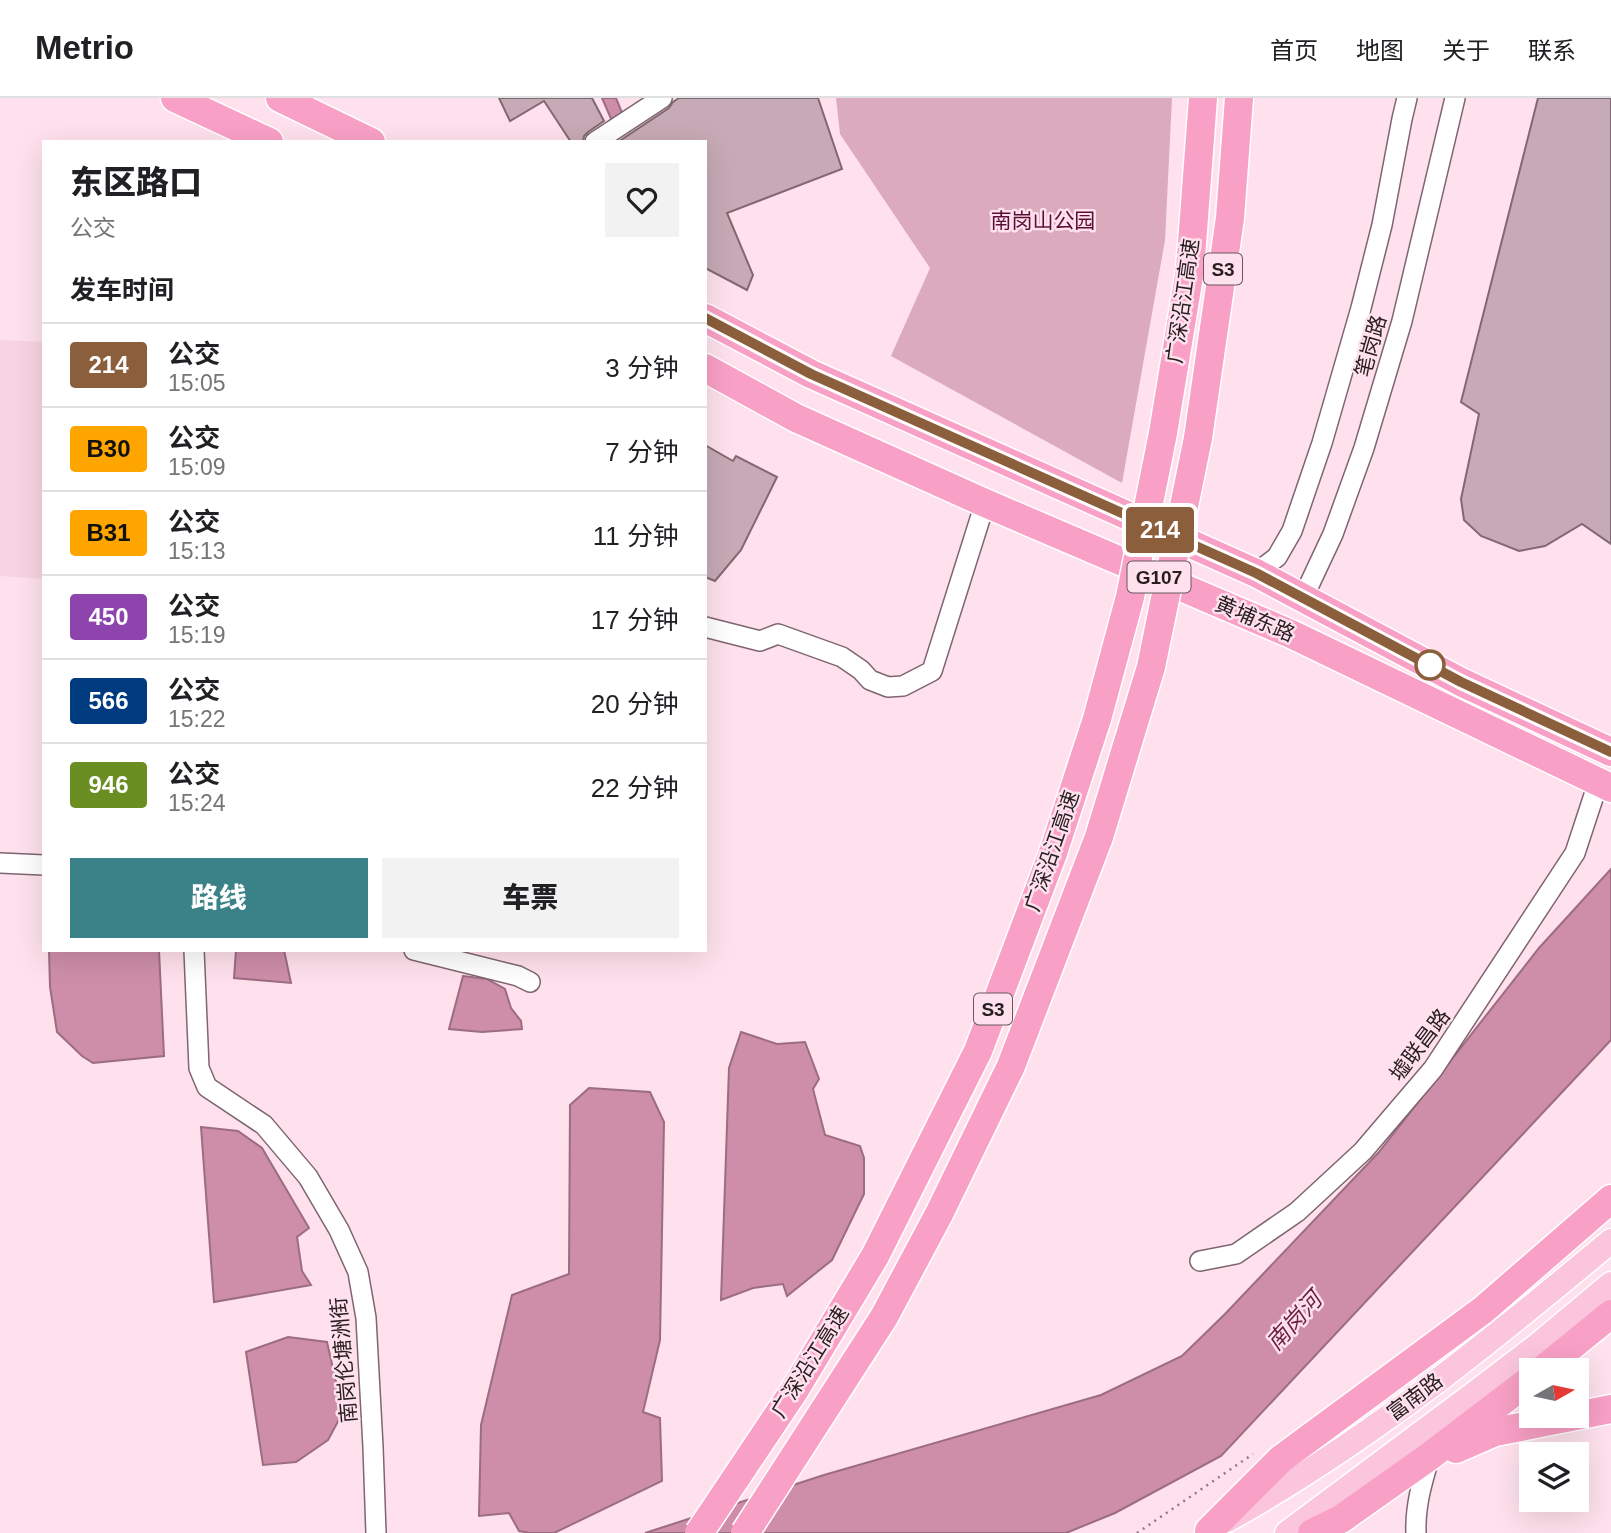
<!DOCTYPE html>
<html lang="zh">
<head>
<meta charset="utf-8">
<style>
  body { margin:0; font-family:Arial,"Noto Sans SC",sans-serif; background:#f2f2f2; color:#202124; height:100vh; display:flex; flex-direction:column; font-size:26px; white-space:nowrap }
  * { box-sizing:border-box; margin:0 }
  p { font-size:23px; color:#757577 }
  .icon { flex:none; width:38px; height:38px; fill:none; stroke:currentColor; stroke-width:2; stroke-linecap:round; stroke-linejoin:round }
  .map { position:relative; flex:1; overflow:hidden }
  .sheet { position:absolute; left:42px; top:42px; width:665px; height:812px; display:flex; flex-direction:column; background:#fff; border-radius:0px; box-shadow:0 7px 28px #0002 }
  .sheet>* { flex:none }
  .badge { padding:0 14px; border-radius:5px; font-size:24px; line-height:46px }
  .needle { width:46px; rotate:81deg }
  .tools { position:absolute; left:1519px; top:1260px; display:grid; gap:14px }
  .tools a { display:grid; place-items:center; width:70px; height:70px; border-radius:0px; background:#fff; box-shadow:0 7px 28px #0002; font-size:35px }
  .map>.badge { position:absolute; translate:-50% -50%; box-shadow:0 0 0 4px #fff }
  h2 { padding:0 28px; font-size:26px; line-height:63px }
  .round { display:grid; place-items:center; flex:none; width:74px; height:74px; border-radius:0px; background:#f2f2f2 }
  .headline { display:flex; align-items:center; justify-content:space-between; height:119px; padding:0 28px }
  h1 { font-size:33px; font-weight:800; line-height:52px }
  .primary-button { display:flex; gap:14px; margin-top:auto; padding:14px 28px }
  .primary-button a { flex:1; height:80px; border-radius:0px; background:#3a8288; color:#fff; font-size:28px; font-weight:800; line-height:80px; text-align:center }
  .primary-button a+a { background:#f2f2f2; color:#202124 }
  ul { padding:0; list-style:none }
  li { display:flex; align-items:center; gap:21px; height:84px; padding:0 28px; border-top:2px solid #e0e0e0 }
  li div { flex:1 }
  li b { display:block; font-size:26px }
  li em { font-style:normal }
  li .badge { min-width:77px; font-weight:700; text-align:center }
  header { display:flex; align-items:center; gap:42px; box-sizing:border-box; height:98px; padding:0 35px; background:#fff; border-bottom:2px solid #e0e0e0 }
  header strong { font-size:33px }
  nav { display:flex; gap:38px; margin-inline-start:auto; font-size:24px }
  .map>svg:first-child { display:block }
  .built { fill:#f8d3e2 }
  .green { fill:#dbaabd }
  .water { fill:#ce8ea9; stroke:#9c6c80; stroke-width:2 }
  .building { fill:#c6aab5; stroke:#826872; stroke-width:2 }
  .lines { fill:none; stroke-linecap:round; stroke-linejoin:round }
  .minor-casing { stroke:#7e656f; stroke-width:22 }
  .major-casing { stroke:#fff; stroke-width:27 }
  .highway-casing { stroke:#fff; stroke-width:31 }
  .path { stroke:#8e7b82; stroke-width:2.5; stroke-dasharray:2 5; stroke-linecap:butt }
  .minor { stroke:#fff; stroke-width:19 }
  .major { stroke:#fbc6dd; stroke-width:24 }
  .highway { stroke:#f9a0c6; stroke-width:28 }
  .highway-bridge-casing { stroke:#fff; stroke-width:31; stroke-linecap:butt }
  .highway-bridge { stroke:#f9a0c6; stroke-width:28 }
  .line-casing { stroke:#fff; stroke-width:16 }
  .line { stroke:#8b5e3c; stroke-width:10 }
  .stop-dot { fill:#fff; stroke:#8b5e3c; stroke-width:3.5 }
  .labels { text-anchor:middle; stroke-width:5; stroke-linejoin:round; paint-order:stroke }
  .shield { fill:#fee1ec; stroke:#68585e; stroke-width:2 }
  .shield-label { font-size:19px; font-weight:bold; fill:#271d21 }
  .park-label { font-size:21px; fill:#5a0e37; stroke:#fee1ec }
  .street-label { font-size:21px; fill:#271d21; stroke:#fee1ec }
  .water-label { font-size:23px; font-style:italic; fill:#6a1f45; stroke:#fee1ec }
</style>
</head>
<body>
<header>
<strong>Metrio</strong>
<nav><a>首页</a><a>地图</a><a>关于</a><a>联系</a></nav>
</header>
<div class="map">
<svg width="1611" height="1435" viewBox="0 0 1611 1435">
  <rect width="100%" height="100%" fill="#fee1ec"/>
  <polygon class="built" points="0,242 44,244 44,481 0,478"/>
  <polygon class="green" points="836,0 1172,0 1165,142 1122,385 891,258 930,170 840,36"/>
  <g class="water">
    <polygon points="602,0 616,0 625,22 615,30"/>
    <polygon points="1611,771 1611,942 1221,1358 1115,1415 1066,1435 645,1435 824,1377 1101,1297 1182,1258 1225,1216 1379,1054 1539,850"/>
    <polygon points="49,852 159,852 164,958 93,965 82,958 57,934 50,889"/>
    <polygon points="236,852 284,852 291,885 234,880"/>
    <polygon points="463,878 487,881 505,891 511,910 521,923 522,931 482,934 449,931"/>
    <polygon points="741,934 777,946 805,944 819,981 813,991 825,1037 860,1048 864,1060 864,1096 832,1162 787,1198 783,1186 753,1190 721,1202 729,970"/>
    <polygon points="589,990 650,994 664,1024 660,1242 643,1314 660,1320 662,1383 554,1435 530,1435 519,1433 509,1415 479,1418 481,1327 512,1197 569,1176 570,1007"/>
    <polygon points="201,1029 238,1033 262,1050 309,1130 297,1139 302,1173 311,1187 214,1204"/>
    <polygon points="288,1239 327,1244 343,1314 328,1342 296,1364 263,1367 246,1254"/>
  </g>
  <g class="building">
    <polygon points="499,0 592,0 604,23 588,34 584,38 583,44 571,44 544,3 510,23"/>
    <polygon points="679,0 818,0 842,71 727,115 753,177 747,192 705,170 705,44 618,44 669,10 673,4"/>
    <polygon points="1538,0 1611,0 1611,446 1582,426 1545,448 1519,453 1481,438 1464,422 1461,401 1479,316 1461,304"/>
    <polygon points="705,347 733,363 736,358 777,379 741,452 715,483 705,479"/>
  </g>
  <g class="lines">
    <g class="minor-casing">
      <g id="minor">
        <polyline points="595,44 662,0"/>
        <polyline points="1256,475 1277,459 1292,433 1322,345 1361,210 1382,127 1402,21 1407,0"/>
        <polyline points="1303,500 1333,436 1364,350 1402,223 1455,0"/>
        <polyline points="705,529 760,543 778,536 842,559 861,572 870,582 888,589 903,588 932,573 985,405"/>
        <polyline points="0,765 44,767"/>
        <polyline points="194,852 199,970 207,989 264,1027 308,1079 339,1132 358,1174 366,1220 373,1349 376,1435"/>
        <polyline points="414,852 518,878 530,884"/>
        <polyline points="1200,1163 1236,1156 1297,1114 1363,1053 1433,971 1575,755 1598,685"/>
        <path d="M1416,1435C1415,1408 1422,1384 1430,1358"/>
      </g>
    </g>
    <g class="major-casing">
      <g id="major">
        <path d="M1227,1422C1366,1345 1490,1244 1611,1143"/>
        <polyline points="1287,1435 1471,1298 1538,1247 1611,1186"/>
      </g>
    </g>
    <g class="highway-casing">
      <g id="highway">
        <polyline points="175,0 269,44"/>
        <polyline points="280,0 371,44"/>
        <polyline points="705,220 811,276 1256,475 1461,584 1611,654"/>
        <polyline points="705,270 796,320 985,405 1291,536 1611,690"/>
        <polyline points="1163,335 1190,172 1203,0"/>
        <polyline points="1198,340 1230,120 1239,0"/>
        <polyline points="1542,1272 1611,1216"/>
        <polyline points="1456,1351 1495,1334 1611,1311"/>
        <polyline points="1209,1433 1281,1361 1483,1212 1611,1101"/>
        <polyline points="1312,1435 1341,1421 1430,1358 1531,1281"/>
      </g>
    </g>
    <polyline class="path" points="1137,1435 1253,1356"/>
    <use href="#minor" class="minor"/>
    <use href="#major" class="major"/>
    <use href="#highway" class="highway"/>
    <g class="highway-bridge-casing">
      <g id="highway-bridge">
        <polyline points="699,1435 794,1293 875,1158 978,953 1053,755 1097,621 1130,499 1163,335"/>
        <polyline points="745,1435 884,1219 939,1116 1011,968 1099,739 1151,569 1198,340"/>
      </g>
    </g>
    <use href="#highway-bridge" class="highway-bridge"/>
  </g>
  <g class="lines">
    <g class="line-casing">
      <polyline id="line" points="705,220 811,276 1256,475 1461,584 1611,654"/>
    </g>
    <use href="#line" class="line"/>
  </g>
  <circle class="stop-dot" cx="1430" cy="567" r="14"/>
  <g class="labels">
    <g class="shield">
      <rect x="1204" y="155.5" width="38" height="31" rx="5"/>
      <rect x="1127.5" y="463.5" width="63" height="31" rx="5"/>
      <rect x="974" y="895.5" width="38" height="31" rx="5"/>
    </g>
    <g class="shield-label">
      <text x="1223" y="178">S3</text>
      <text x="1159" y="486">G107</text>
      <text x="993" y="918">S3</text>
    </g>
    <g class="park-label">
      <text x="1043" y="130">南岗山公园</text>
    </g>
    <g class="street-label">
      <text transform="translate(1183 203) rotate(-82)" y="7">广深沿江高速</text>
      <text transform="translate(1371 248) rotate(-74)" y="7">笔岗路</text>
      <text transform="translate(1255 521) rotate(23)" y="7">黄埔东路</text>
      <text transform="translate(1052 753) rotate(-71)" y="7">广深沿江高速</text>
      <text transform="translate(1420 947) rotate(-53)" y="7">墟联昌路</text>
      <text transform="translate(344 1262) rotate(-95)" y="7">南岗伦塘洲街</text>
      <text transform="translate(810 1264) rotate(-58)" y="7">广深沿江高速</text>
      <text transform="translate(1415 1299) rotate(-37)" y="7">富南路</text>
    </g>
    <g class="water-label">
      <text transform="translate(1294 1223) rotate(-48)" y="8">南岗河</text>
    </g>
  </g>
</svg>
<div class="tools">
<a><svg class="needle" viewBox="-14 -14 28 28"><path d="M0-13l5 13h-10z" fill="#e53935"/><path d="M0 13l5-13h-10z" fill="#757577"/></svg></a>
<a><svg class="icon" aria-label="layers" viewBox="0 0 24 24"><path d="M12 4l9 5-9 5-9-5zM3 14l9 5 9-5"/></svg></a>
</div>
<b class="badge" style="left:1160px;top:432px;background:#8b5e3c;color:#fff">214</b>
<section class="sheet">
<div class="headline"><div><h1>东区路口</h1><p>公交</p></div><a class="round"><svg class="icon" aria-label="heart" viewBox="0 0 24 24"><path d="M12 20l-8-8c-3-5 5-10 8-4 3-6 11-1 8 4z"/></svg></a></div>
<h2>发车时间</h2>
<ul>
<li><span class="badge" style="background:#8b5e3c;color:#fff">214</span><div><b>公交</b><p>15:05</p></div><em>3 分钟</em></li>
<li><span class="badge" style="background:#ffa500;color:#111">B30</span><div><b>公交</b><p>15:09</p></div><em>7 分钟</em></li>
<li><span class="badge" style="background:#ffa500;color:#111">B31</span><div><b>公交</b><p>15:13</p></div><em>11 分钟</em></li>
<li><span class="badge" style="background:#8e44ad;color:#fff">450</span><div><b>公交</b><p>15:19</p></div><em>17 分钟</em></li>
<li><span class="badge" style="background:#003b80;color:#fff">566</span><div><b>公交</b><p>15:22</p></div><em>20 分钟</em></li>
<li><span class="badge" style="background:#6b8e23;color:#fff">946</span><div><b>公交</b><p>15:24</p></div><em>22 分钟</em></li>
</ul>
<div class="primary-button"><a>路线</a><a>车票</a></div>
</section>
</div>
</body>
</html>
